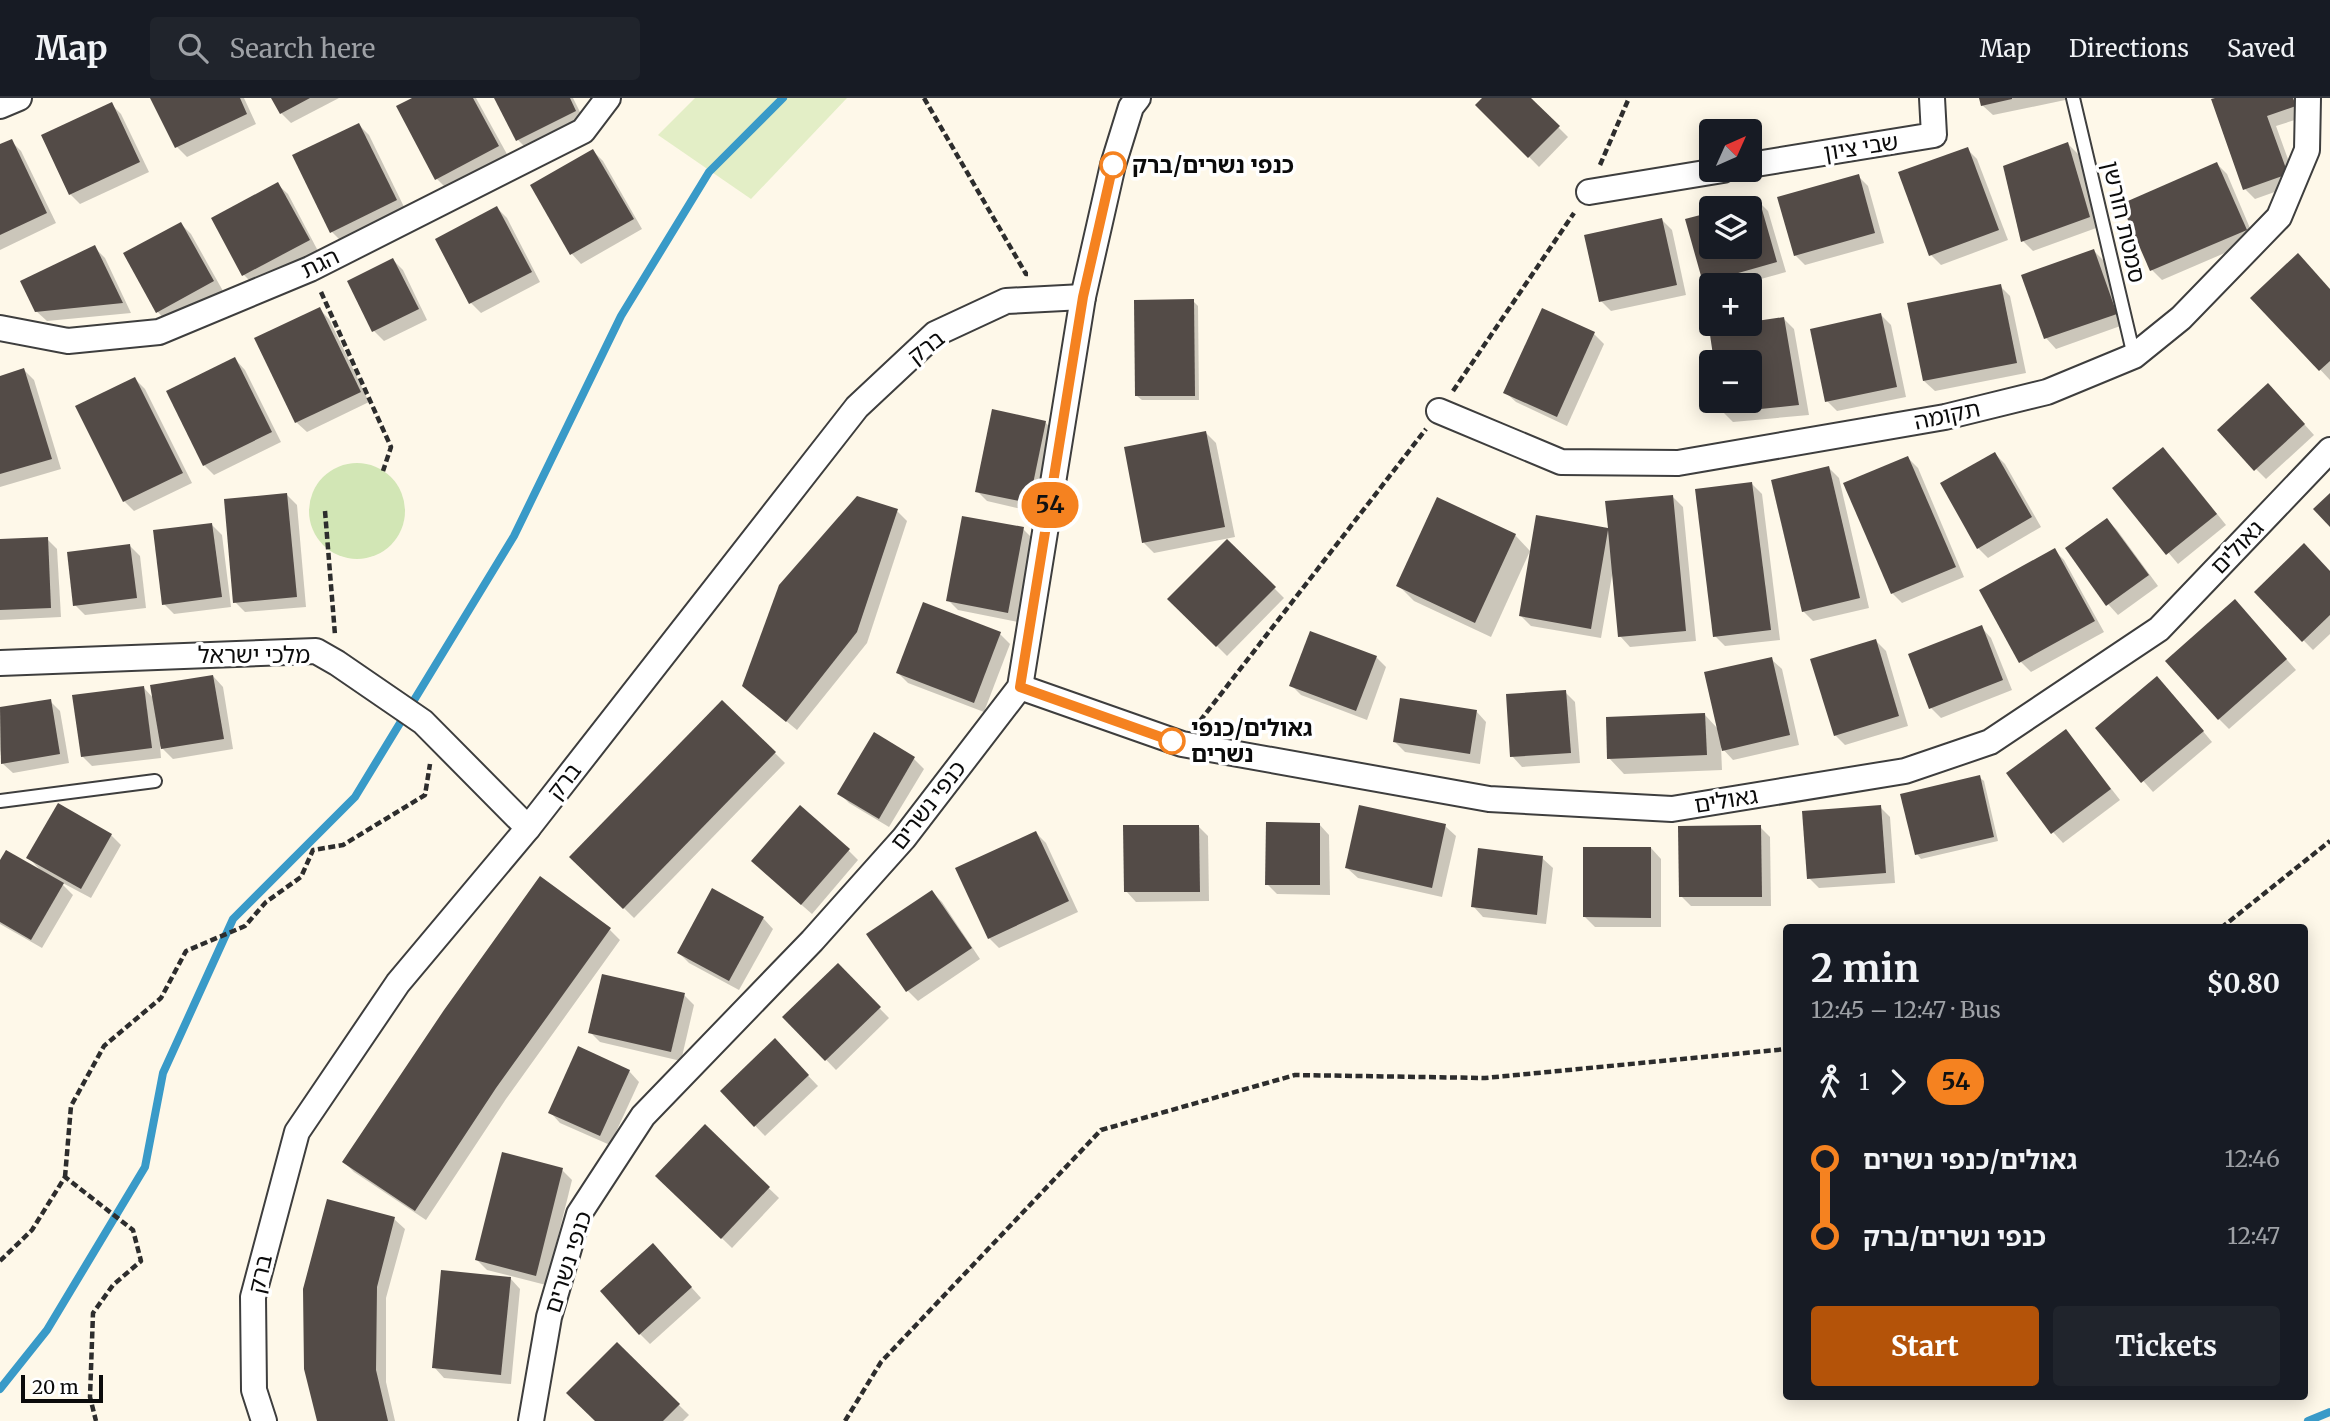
<!DOCTYPE html>
<html lang="en">
<head>
<meta charset="utf-8">
<style>
  body { margin:0; font-family:Merriweather,"Noto Sans Hebrew",serif; background:#20242c; color:#f1f3f6; height:100vh; display:flex; flex-direction:column; font-size:26px; white-space:nowrap }
  * { box-sizing:border-box; margin:0 }
  p { font-size:23px; color:#9ea1a6 }
  .icon { flex:none; width:38px; height:38px; fill:none; stroke:currentColor; stroke-width:2; stroke-linecap:round; stroke-linejoin:round }
  .map { position:relative; flex:1; overflow:hidden }
  .panel { position:absolute; left:1783px; top:826px; width:525px; height:476px; display:flex; flex-direction:column; background:#171b24; border-radius:7px; box-shadow:0 4px 18px #0003 }
  .panel>* { flex:none }
  .badge { padding:0 14px; border-radius:23px; font-size:24px; line-height:46px }
  .needle { width:46px; rotate:45deg }
  .tools { position:absolute; left:1699px; top:21px; display:grid; gap:14px }
  .tools a { display:grid; place-items:center; width:63px; height:63px; border-radius:7px; background:#171b24; box-shadow:0 4px 18px #0003; font-size:35px }
  .scale { position:absolute; left:21px; bottom:18px; width:82px; box-sizing:border-box; padding-left:7px; border:4px solid #0b0b0b; border-top:0; font-size:19px; line-height:24px; white-space:nowrap; color:#0b0b0b; -webkit-text-stroke:5px #fff; paint-order:stroke }
  .map>.badge { position:absolute; translate:-50% -50%; box-shadow:0 0 0 4px #fff }
  .legs { display:flex; align-items:center; gap:10px; height:77px; padding:0 28px; font-size:23px }
  .legs p { margin-inline-start:auto }
  .overview { display:flex; align-items:center; justify-content:space-between; height:119px; padding:0 28px }
  h1 { font-size:38px; font-weight:700; line-height:52px }
  .action { display:flex; gap:14px; margin-top:auto; padding:14px 28px }
  .action a { flex:1; height:80px; border-radius:7px; background:#b45309; color:#fff; font-size:28px; font-weight:700; line-height:80px; text-align:center }
  .action a+a { background:#20242c; color:#f1f3f6 }
  ul { padding:0 28px; list-style:none }
  li { display:flex; align-items:center; gap:24px; height:77px; font-size:26px }
  li i { display:grid; place-items:center; width:10px; height:100%; margin:0 9px; background:currentColor }
  li i::after { content:''; width:18px; height:18px; margin:-9px; border:5px solid; border-radius:50%; background:#171b24 }
  li p { margin-inline-start:auto }
  li:first-child i { background:linear-gradient(#0000 50%,currentColor 0) }
  li:last-child i { background:linear-gradient(currentColor 50%,#0000 0) }
  header { display:flex; align-items:center; gap:42px; box-sizing:border-box; height:98px; padding:0 35px; background:#171b24; border-bottom:2px solid #363941 }
  header strong { font-size:33px }
  nav { display:flex; gap:38px; margin-inline-start:auto; font-size:24px }
  .search { width:490px; height:63px; background:#20242c; display:flex; align-items:center; gap:18px; box-sizing:border-box; padding:0 24px; border-radius:7px; color:#9ea1a6; font-size:26px }
  .map>svg:first-child { display:block }
  .green { fill:#d2e6b5 }
  .pitch { fill:#e3eec6 }
  .shadow { fill:#0003 }
  .lines { fill:none; stroke-linecap:round; stroke-linejoin:round }
  .stream { stroke:#399ac8; stroke-width:8 }
  .building { fill:#534b47 }
  .lane-casing { stroke:#3e3e3e; stroke-width:16 }
  .street-casing { stroke:#3e3e3e; stroke-width:28 }
  .path { stroke:#2d2d2d; stroke-width:4.5; stroke-dasharray:7 3.5; stroke-linecap:butt }
  .lane { stroke:#fff; stroke-width:12 }
  .street { stroke:#fff; stroke-width:24 }
  .line-1-casing { stroke:#fff; stroke-width:16 }
  .line-1 { stroke:#f58220; stroke-width:10 }
  .stop-1-dot { fill:#fff; stroke:#f58220; stroke-width:3.5 }
  .labels { text-anchor:middle; stroke-width:7; stroke-linejoin:round; paint-order:stroke }
  .street-label { font-size:23px; fill:#0b0b0b; stroke:#fff }
  .stop-label { font-size:23px; font-weight:bold; fill:#0b0b0b; stroke:#fff; text-anchor:start }
</style>
</head>
<body>
<header>
<strong>Map</strong>
<div class="search"><svg class="icon" aria-label="search" viewBox="0 0 24 24"><circle cx="10" cy="10" r="6"/><path d="M15 15l6 6"/></svg>Search here</div>
<nav><a>Map</a><a>Directions</a><a>Saved</a></nav>
</header>
<div class="map">
<svg width="2330" height="1323" viewBox="0 0 2330 1323">
  <rect width="100%" height="100%" fill="#fef8e9"/>
  <circle class="green" cx="357" cy="413" r="48"/>
  <polygon class="pitch" points="695,0 847,0 751,101 658,37"/>
  <g class="shadow">
    <polygon points="152,0 244,0 256,26 187,59 177,49"/>
    <polygon points="273,0 339,0 291,25 281,15"/>
    <polygon points="415,0 476,0 508,58 447,91 437,81"/>
    <polygon points="496,0 573,0 585,24 528,52 518,42"/>
    <polygon points="1485,0 1529,0 1568,39 1539,69 1478,7"/>
    <polygon points="1981,0 2070,0 2070,1 1993,17 1982,7"/>
    <polygon points="2220,0 2298,0 2304,19 2276,28 2297,86 2255,101 2245,91"/>
    <polygon points="111,6 121,16 149,74 80,106 70,96"/>
    <polygon points="359,27 369,37 406,113 342,144 332,134"/>
    <polygon points="11,43 21,53 56,125 0,152 0,48"/>
    <polygon points="2068,46 2078,56 2099,129 2033,153 2023,143"/>
    <polygon points="1967,51 1977,61 2008,142 1941,167 1931,157"/>
    <polygon points="593,53 603,63 642,131 581,166 571,155"/>
    <polygon points="2217,66 2227,76 2255,142 2162,182 2152,172"/>
    <polygon points="1858,78 1868,88 1884,145 1805,167 1795,157"/>
    <polygon points="277,86 288,96 318,153 254,187 244,177 213,120"/>
    <polygon points="1758,103 1768,113 1786,174 1739,187 1712,187 1712,191 1704,184 1712,149 1750,149 1750,110 1731,110"/>
    <polygon points="497,110 507,120 540,184 481,215 471,205 437,142"/>
    <polygon points="1662,122 1672,132 1686,197 1611,213 1601,203"/>
    <polygon points="181,126 191,136 223,193 167,224 157,213"/>
    <polygon points="95,150 105,160 131,215 47,223 36,213"/>
    <polygon points="2094,153 2104,163 2126,226 2056,251 2046,240 2024,178"/>
    <polygon points="393,162 403,172 427,222 384,243 374,233"/>
    <polygon points="2000,188 2010,198 2026,275 1935,293 1924,283"/>
    <polygon points="2330,192 2330,282 2253,200"/>
    <polygon points="1193,203 1198,208 1199,302 1142,302 1137,298"/>
    <polygon points="319,211 329,221 369,304 307,334 296,324"/>
    <polygon points="1543,212 1594,236 1604,246 1567,328 1516,304 1505,294"/>
    <polygon points="1881,217 1891,227 1906,299 1837,313 1827,303"/>
    <polygon points="1784,221 1794,231 1809,317 1733,324 1723,314 1721,303 1750,303 1750,264 1716,264 1711,231"/>
    <polygon points="235,261 245,272 281,344 214,377 204,367"/>
    <polygon points="24,272 34,282 61,371 0,389 0,279"/>
    <polygon points="135,281 145,291 192,385 134,413 124,403"/>
    <polygon points="2278,297 2314,337 2266,381 2256,371"/>
    <polygon points="1045,324 1055,335 1039,415 987,403 977,393"/>
    <polygon points="1206,335 1216,345 1235,439 1154,455 1144,445"/>
    <polygon points="1995,356 2005,366 2041,429 1988,460 1978,450"/>
    <polygon points="1908,360 1918,370 1964,479 1902,505 1892,495"/>
    <polygon points="2173,361 2226,427 2178,466 2114,390"/>
    <polygon points="1829,370 1839,380 1869,510 1813,523 1803,513"/>
    <polygon points="1752,386 1762,396 1780,542 1725,548 1715,538"/>
    <polygon points="287,397 297,407 306,509 245,514 235,504"/>
    <polygon points="1672,398 1683,409 1696,543 1630,549 1620,538 1613,472 1601,540 1531,528 1521,518 1538,419 1610,432"/>
    <polygon points="897,413 907,423 867,545 797,632 744,588"/>
    <polygon points="2107,422 2117,432 2158,488 2118,517 2108,506"/>
    <polygon points="212,427 222,437 231,509 174,516 164,506"/>
    <polygon points="1023,431 1033,441 1018,524 958,512 948,502"/>
    <polygon points="1515,437 1530,453 1491,539 1414,503 1398,487"/>
    <polygon points="47,441 57,451 61,519 0,522 0,443"/>
    <polygon points="1227,443 1284,500 1227,558 1170,501"/>
    <polygon points="130,448 140,458 146,510 85,517 75,507"/>
    <polygon points="2054,452 2064,462 2104,534 2031,574 2021,564"/>
    <polygon points="2330,475 2330,536 2313,552 2256,494"/>
    <polygon points="2245,514 2296,572 2229,631 2219,621"/>
    <polygon points="1981,529 1991,540 2012,592 1941,620 1931,610"/>
    <polygon points="1000,536 1010,546 984,614 908,585 898,575"/>
    <polygon points="1876,543 1886,553 1908,628 1845,647 1835,637"/>
    <polygon points="1376,559 1386,569 1367,622 1301,597 1291,587"/>
    <polygon points="1771,561 1782,571 1799,647 1733,662 1721,649 1722,672 1624,676 1609,660 1705,617 1718,631"/>
    <polygon points="213,578 223,589 233,651 173,661 160,648 161,660 92,668 82,658 144,590 154,601"/>
    <polygon points="2167,590 2212,644 2153,694 2097,630"/>
    <polygon points="1565,594 1575,604 1580,665 1522,669 1512,658"/>
    <polygon points="50,603 60,613 69,665 13,675 2,665 0,651 0,611"/>
    <polygon points="723,604 785,665 634,820 572,759"/>
    <polygon points="1476,613 1486,624 1480,666 1405,654 1395,644"/>
    <polygon points="2066,633 2120,702 2063,745 2053,734"/>
    <polygon points="874,637 914,661 924,671 889,729 849,705 839,695"/>
    <polygon points="1979,679 1984,683 1998,743 1921,761 1917,756"/>
    <polygon points="1880,709 1890,719 1895,785 1819,790 1809,780"/>
    <polygon points="1319,726 1329,737 1330,797 1277,796 1267,786"/>
    <polygon points="1198,728 1208,738 1209,803 1136,804 1126,793"/>
    <polygon points="1445,728 1456,738 1442,799 1358,780 1347,770"/>
    <polygon points="1760,729 1770,739 1771,808 1691,808 1681,798"/>
    <polygon points="1036,735 1046,745 1078,814 999,850 989,840"/>
    <polygon points="111,737 121,747 91,800 59,783 73,797 42,850 0,826 0,766 42,774 29,760"/>
    <polygon points="1651,750 1661,761 1661,829 1595,829 1585,819"/>
    <polygon points="848,752 858,762 812,816 763,773"/>
    <polygon points="1542,760 1553,770 1546,826 1483,819 1473,808"/>
    <polygon points="932,794 942,804 980,861 918,903 908,893 869,836"/>
    <polygon points="763,820 773,831 739,892 689,865 679,855"/>
    <polygon points="610,832 620,842 506,1001 426,1122 354,1074 344,1064"/>
    <polygon points="838,868 889,920 836,972 785,919"/>
    <polygon points="684,897 694,907 681,963 600,944 590,934"/>
    <polygon points="775,943 818,988 765,1038 722,993"/>
    <polygon points="629,973 639,984 610,1047 560,1025 550,1014"/>
    <polygon points="705,1029 779,1100 732,1150 658,1078"/>
    <polygon points="562,1072 572,1082 546,1187 487,1172 477,1162"/>
    <polygon points="394,1121 405,1131 386,1200 386,1284 395,1323 319,1323"/>
    <polygon points="663,1158 701,1200 650,1246 640,1236"/>
    <polygon points="510,1180 520,1191 511,1286 444,1280 434,1269"/>
    <polygon points="617,1246 689,1317 683,1323 597,1323"/>
  </g>
  <g class="lines">
    <g class="stream">
      <polyline points="0,1291 47,1232 145,1069 163,975 233,821 355,699 514,438 621,218 709,74 783,0"/>
      <polyline points="2308,1323 2330,1314"/>
    </g>
  </g>
  <g class="building">
    <polygon points="150,0 240,0 247,16 175,50"/>
    <polygon points="271,0 310,0 280,16"/>
    <polygon points="412,0 473,0 499,48 435,82 396,8"/>
    <polygon points="494,0 570,0 576,13 516,43"/>
    <polygon points="1482,0 1531,0 1560,28 1528,60 1475,7"/>
    <polygon points="1979,0 2012,0 2012,1 1981,8"/>
    <polygon points="2215,0 2293,0 2296,8 2267,18 2288,76 2243,92 2211,1"/>
    <polygon points="112,4 140,64 69,97 41,37"/>
    <polygon points="359,25 397,102 330,135 292,57"/>
    <polygon points="12,41 47,115 0,137 0,46"/>
    <polygon points="2068,44 2090,119 2021,144 2003,68"/>
    <polygon points="1968,49 1999,132 1929,158 1898,74"/>
    <polygon points="593,51 634,121 570,157 530,87"/>
    <polygon points="2217,64 2247,132 2150,173 2121,106"/>
    <polygon points="1859,76 1875,135 1794,158 1777,99"/>
    <polygon points="278,84 310,142 242,178 211,120"/>
    <polygon points="1759,101 1777,164 1703,185 1685,121 1712,114 1712,149 1750,149 1750,110 1727,109"/>
    <polygon points="497,108 532,174 469,206 435,141"/>
    <polygon points="1662,120 1677,187 1599,204 1584,137"/>
    <polygon points="181,124 214,183 156,215 123,155"/>
    <polygon points="95,147 123,205 35,214 20,183"/>
    <polygon points="2094,151 2117,216 2044,241 2021,177"/>
    <polygon points="2298,155 2330,191 2330,263 2319,273 2250,200"/>
    <polygon points="393,160 419,211 372,234 347,183"/>
    <polygon points="2001,186 2017,265 1923,283 1907,205"/>
    <polygon points="1194,201 1195,298 1135,298 1134,202"/>
    <polygon points="320,209 361,294 295,325 254,240"/>
    <polygon points="1542,210 1595,234 1557,319 1503,295"/>
    <polygon points="1881,215 1897,289 1825,304 1810,231"/>
    <polygon points="1784,219 1799,307 1721,315 1720,303 1750,303 1750,264 1714,264 1709,230"/>
    <polygon points="235,259 272,334 203,368 166,293"/>
    <polygon points="24,270 52,361 0,376 0,278"/>
    <polygon points="135,279 183,375 123,404 75,308"/>
    <polygon points="2268,285 2305,326 2254,373 2217,332"/>
    <polygon points="992,311 1046,323 1029,405 975,394"/>
    <polygon points="1206,333 1225,429 1142,445 1124,349"/>
    <polygon points="2163,349 2217,416 2166,457 2112,390"/>
    <polygon points="1995,354 2032,419 1977,451 1940,385"/>
    <polygon points="1908,358 1956,469 1891,496 1843,385"/>
    <polygon points="1829,368 1860,500 1802,514 1771,382"/>
    <polygon points="1752,384 1771,532 1713,539 1695,391"/>
    <polygon points="287,395 297,499 233,505 224,401"/>
    <polygon points="2330,395 2330,429 2313,411"/>
    <polygon points="1673,397 1686,533 1618,539 1608,432 1591,531 1519,518 1536,417 1608,430 1605,403"/>
    <polygon points="857,398 898,411 857,534 786,624 742,588 779,487"/>
    <polygon points="1437,399 1516,436 1475,525 1396,488"/>
    <polygon points="962,418 1024,429 1008,515 946,503"/>
    <polygon points="2107,420 2149,477 2106,508 2065,450"/>
    <polygon points="212,425 222,499 162,507 153,432"/>
    <polygon points="48,439 51,510 0,512 0,441"/>
    <polygon points="1227,441 1276,489 1216,549 1167,501"/>
    <polygon points="2304,445 2330,473 2330,517 2302,544 2254,494"/>
    <polygon points="130,446 137,500 73,508 67,454"/>
    <polygon points="2055,450 2095,523 2019,565 1979,492"/>
    <polygon points="2235,501 2287,561 2218,622 2165,563"/>
    <polygon points="923,504 1001,534 974,605 896,575"/>
    <polygon points="1982,527 2003,582 1929,611 1908,556"/>
    <polygon points="1310,533 1377,558 1356,613 1289,588"/>
    <polygon points="1876,541 1899,618 1834,638 1810,561"/>
    <polygon points="1772,559 1790,637 1722,653 1704,574"/>
    <polygon points="213,577 224,641 161,651 150,587"/>
    <polygon points="2157,578 2204,633 2141,685 2095,630"/>
    <polygon points="144,588 152,650 81,659 72,597"/>
    <polygon points="1566,592 1571,655 1510,659 1506,596"/>
    <polygon points="1400,600 1477,612 1470,656 1393,644"/>
    <polygon points="51,601 60,656 1,666 0,609"/>
    <polygon points="722,602 776,654 623,811 569,759"/>
    <polygon points="1705,615 1707,657 1607,661 1606,619"/>
    <polygon points="2066,631 2111,691 2051,736 2006,675"/>
    <polygon points="874,634 915,659 879,721 837,696"/>
    <polygon points="1980,677 1994,739 1915,757 1900,696"/>
    <polygon points="58,705 112,736 81,791 26,760"/>
    <polygon points="800,707 850,751 801,807 751,763"/>
    <polygon points="1359,707 1446,726 1432,790 1345,770"/>
    <polygon points="1881,707 1886,775 1807,781 1802,713"/>
    <polygon points="1266,724 1320,725 1320,787 1265,787"/>
    <polygon points="1123,727 1199,727 1200,794 1124,794"/>
    <polygon points="1761,727 1762,799 1679,799 1678,728"/>
    <polygon points="1036,733 1069,803 988,841 955,770"/>
    <polygon points="1583,749 1651,749 1651,820 1583,819"/>
    <polygon points="1478,750 1543,758 1537,817 1471,809"/>
    <polygon points="6,752 64,785 31,842 0,824 0,762"/>
    <polygon points="540,778 611,830 496,990 415,1113 342,1064 444,912"/>
    <polygon points="712,790 764,819 729,883 677,855"/>
    <polygon points="932,792 972,850 906,894 866,836"/>
    <polygon points="838,865 881,909 825,963 782,919"/>
    <polygon points="602,876 685,895 671,954 588,935"/>
    <polygon points="775,940 809,977 754,1029 720,993"/>
    <polygon points="578,948 630,972 600,1038 548,1015"/>
    <polygon points="705,1026 770,1089 721,1141 655,1078"/>
    <polygon points="502,1054 563,1070 536,1178 475,1162"/>
    <polygon points="327,1101 395,1119 377,1189 376,1272 388,1323 317,1323 304,1271 303,1191"/>
    <polygon points="653,1145 692,1189 639,1237 600,1193"/>
    <polygon points="441,1172 511,1179 501,1277 432,1270"/>
    <polygon points="617,1244 680,1306 663,1323 595,1323 566,1295"/>
  </g>
  <g class="lines">
    <g class="lane-casing">
      <g id="lane">
        <polyline points="2073,0 2134,258"/>
        <polyline points="0,703 155,683"/>
      </g>
    </g>
    <g class="street-casing">
      <g id="street">
        <polyline points="0,8 19,0"/>
        <polyline points="1750,67 1934,37 1932,0"/>
        <polyline points="1589,94 1723,72"/>
        <polyline points="0,230 68,243 159,234 310,171 583,33 608,0"/>
        <polyline points="1439,313 1561,364 1678,365 1945,319 2047,294 2134,258 2181,220 2279,119 2307,52 2308,0"/>
        <polyline points="0,565 316,553 337,565 423,624 528,730"/>
        <polyline points="1020,589 1182,646 1489,701 1672,711 1905,673 1990,644 2159,531 2330,352"/>
        <polyline points="264,1323 254,1292 253,1199 297,1034 398,885 528,730 857,309 935,236 1006,203 1083,199"/>
        <polyline points="531,1323 549,1219 579,1116 643,1018 812,843 904,740 1020,589 1083,199 1113,67 1131,9 1138,0"/>
      </g>
    </g>
    <g class="path">
      <polyline points="924,0 1026,176 1028,176"/>
      <polyline points="1600,67 1629,0"/>
      <polyline points="321,194 391,349 383,373"/>
      <polyline points="1453,293 1574,115"/>
      <polyline points="325,413 335,537"/>
      <polyline points="1200,623 1426,331"/>
      <polyline points="2221,830 2330,743"/>
      <polyline points="65,1079 71,1008 104,948 161,900 186,853 245,828 266,804 301,779 313,752 343,747 425,697 430,666"/>
      <polyline points="0,1163 32,1132 65,1079 133,1132 141,1163 113,1187 93,1215 90,1299 96,1323"/>
      <polyline points="845,1323 881,1264 1101,1032 1295,977 1485,980 1787,951"/>
    </g>
    <use href="#lane" class="lane"/>
    <use href="#street" class="street"/>
  </g>
  <g class="lines">
    <g class="line-1-casing">
      <polyline id="line-1" points="1113,67 1083,199 1020,589 1172,643"/>
    </g>
    <use href="#line-1" class="line-1"/>
  </g>
  <g class="stop-1-dot">
    <circle cx="1113" cy="67" r="12"/>
    <circle cx="1172" cy="643" r="12"/>
  </g>
  <g class="labels">
    <g class="street-label">
      <text transform="translate(1861 49) rotate(-9)" y="8">שבי ציון</text>
      <text transform="translate(2124 124) rotate(77)" y="8">סמטת חורשן</text>
      <text transform="translate(320 165) rotate(-26)" y="8">הגת</text>
      <text transform="translate(926 249) rotate(-38)" y="8">ברק</text>
      <text transform="translate(1947 317) rotate(-12)" y="8">תקומה</text>
      <text transform="translate(2237 449) rotate(-46)" y="8">גאולים</text>
      <text x="254" y="565">מלכי ישראל</text>
      <text transform="translate(564 683) rotate(-52)" y="8">ברק</text>
      <text transform="translate(1726 702) rotate(-9)" y="8">גאולים</text>
      <text transform="translate(928 707) rotate(-52)" y="8">כנפי נשרים</text>
      <text transform="translate(568 1164) rotate(-72)" y="8">כנפי נשרים</text>
      <text transform="translate(260 1176) rotate(-77)" y="8">ברק</text>
    </g>
    <g class="stop-label">
      <text x="1132" y="75">כנפי נשרים/ברק</text>
      <text x="1191" y="638">גאולים/כנפי<tspan x="1191" dy="26">נשרים</tspan></text>
    </g>
  </g>
</svg>
<div class="tools">
<a><svg class="needle" viewBox="-14 -14 28 28"><path d="M0-13l5 13h-10z" fill="#e53935"/><path d="M0 13l5-13h-10z" fill="#9ea1a6"/></svg></a>
<a><svg class="icon" aria-label="layers" viewBox="0 0 24 24"><path d="M12 4l9 5-9 5-9-5zM3 14l9 5 9-5"/></svg></a>
<a>+</a>
<a>−</a>
</div>
<div class="scale">20 m</div>
<b class="badge" style="left:1050px;top:407px;background:#f58220;color:#111">54</b>
<section class="panel">
<div class="overview"><div><h1>2 min</h1><p>12:45 – 12:47 · Bus</p></div><b>$0.80</b></div>
<div class="legs"><svg class="icon" aria-label="walk" viewBox="0 0 24 24"><circle cx="13" cy="4" r="2"/><path d="M13 8l-2 6 4 7M11 14l-3 7M7 12l3-4h3l4 4"/></svg>1<svg class="icon" aria-label="forward" viewBox="0 0 24 24"><path d="M9 5l7 7-7 7"/></svg><b class="badge" style="background:#f58220;color:#111">54</b></div>
<ul>
<li><i style="color:#f58220"></i><b>גאולים/כנפי נשרים</b><p>12:46</p></li>
<li><i style="color:#f58220"></i><b>כנפי נשרים/ברק</b><p>12:47</p></li>
</ul>
<div class="action"><a>Start</a><a>Tickets</a></div>
</section>
</div>
</body>
</html>
